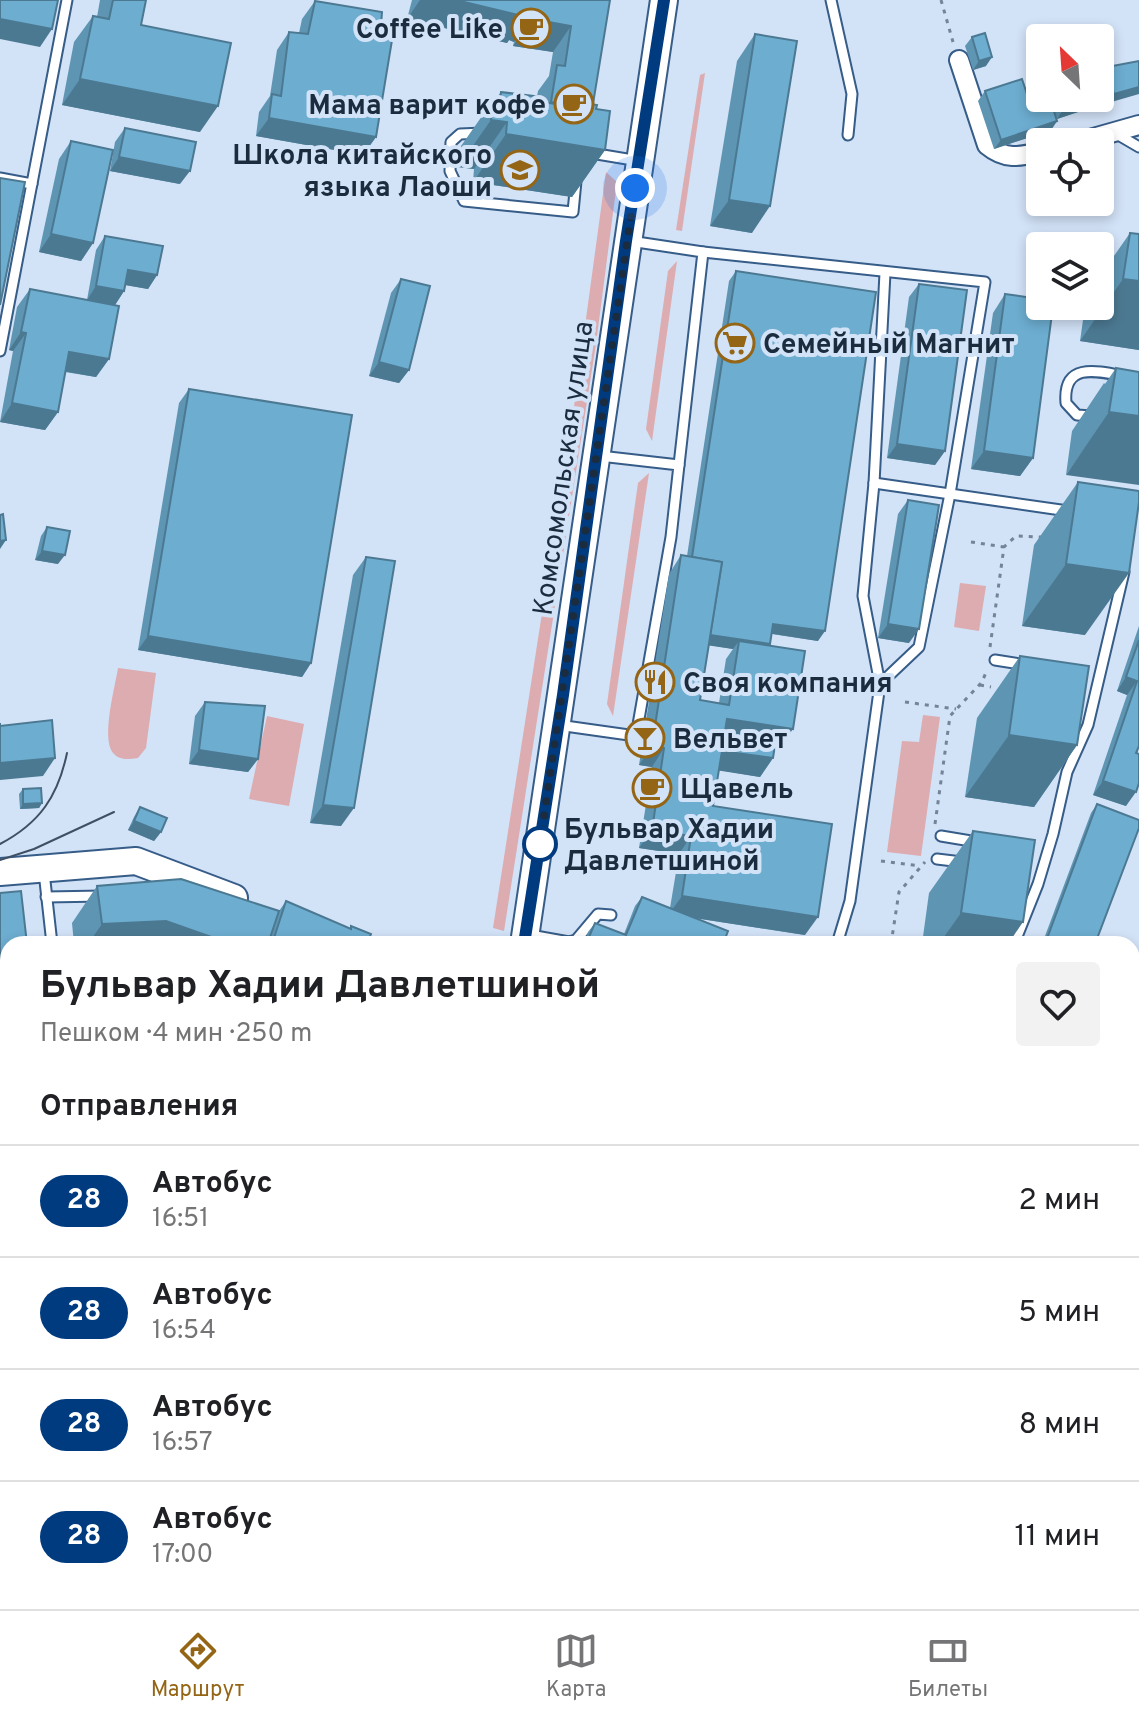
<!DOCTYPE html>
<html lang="ru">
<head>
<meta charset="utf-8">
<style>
  body { margin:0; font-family:Overpass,sans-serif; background:#f2f2f2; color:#202124; height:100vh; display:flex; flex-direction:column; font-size:30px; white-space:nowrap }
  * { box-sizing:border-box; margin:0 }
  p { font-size:26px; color:#757577 }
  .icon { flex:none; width:44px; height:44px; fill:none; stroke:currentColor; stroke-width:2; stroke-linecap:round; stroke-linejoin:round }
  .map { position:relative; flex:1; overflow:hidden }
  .side { position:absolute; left:0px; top:936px; width:1140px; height:674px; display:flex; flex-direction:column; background:#fff; border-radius:24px 24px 0 0; box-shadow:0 4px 12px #0003 }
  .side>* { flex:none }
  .badge { padding:0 16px; border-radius:26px; font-size:28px; line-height:52px }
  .needle { width:52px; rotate:335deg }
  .tools { position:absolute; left:1026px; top:24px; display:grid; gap:16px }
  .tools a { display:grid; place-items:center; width:88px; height:88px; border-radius:8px; background:#fff; box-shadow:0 4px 12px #0003; font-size:40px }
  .you { position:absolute; width:40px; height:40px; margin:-20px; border:6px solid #fff; border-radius:50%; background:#1a73e8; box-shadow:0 0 0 12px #1a73e833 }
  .map>.badge { position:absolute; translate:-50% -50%; box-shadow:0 0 0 4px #fff }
  h2 { padding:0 40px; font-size:30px; line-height:72px }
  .round { display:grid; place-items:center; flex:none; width:84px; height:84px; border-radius:8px; background:#f2f2f2 }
  .headline { display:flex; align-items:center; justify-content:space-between; height:136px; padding:0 40px }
  h1 { font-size:38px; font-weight:700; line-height:60px }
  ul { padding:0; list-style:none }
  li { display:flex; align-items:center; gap:24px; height:112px; padding:0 40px; border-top:2px solid #e0e0e0 }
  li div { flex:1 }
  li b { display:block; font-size:30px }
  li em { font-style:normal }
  li .badge { min-width:88px; font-weight:700; text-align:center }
  .menu { display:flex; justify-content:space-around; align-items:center; height:112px; border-top:2px solid #e0e0e0; background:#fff; font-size:22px; color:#757577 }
  .menu a { display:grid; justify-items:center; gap:4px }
  .menu .on { color:#956516 }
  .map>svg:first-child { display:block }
  .green { fill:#dcacb0 }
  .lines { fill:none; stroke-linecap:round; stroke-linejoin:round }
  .lane-casing { stroke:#365c88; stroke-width:13 }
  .street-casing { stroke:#365c88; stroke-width:22 }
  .secondary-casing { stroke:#365c88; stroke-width:30 }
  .path { stroke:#748498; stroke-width:3; stroke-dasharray:4 6; stroke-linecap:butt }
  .lane { stroke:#fff; stroke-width:9 }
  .street { stroke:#fff; stroke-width:18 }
  .secondary { stroke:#fff; stroke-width:26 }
  .tram { stroke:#3f5063; stroke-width:2 }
  .wall { fill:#5e95b3; fill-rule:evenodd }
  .shaded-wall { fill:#4c7992 }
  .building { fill:#6dadd0; stroke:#4c7992; stroke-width:2 }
  .line-casing { stroke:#fff; stroke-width:18 }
  .line { stroke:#003b80; stroke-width:12 }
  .walk { stroke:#1b2c3f; stroke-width:8; stroke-dasharray:0 14.4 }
  .stop-dot { fill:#fff; stroke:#003b80; stroke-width:4 }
  .labels { text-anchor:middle; stroke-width:8; stroke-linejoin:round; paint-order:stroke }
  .poi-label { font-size:28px; font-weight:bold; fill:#1b2c3f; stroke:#d2e2f7; text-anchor:start }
  .street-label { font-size:28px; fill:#1b2c3f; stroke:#d2e2f7 }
  .stop-label { font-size:28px; font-weight:bold; fill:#1b2c3f; stroke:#d2e2f7; text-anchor:start }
</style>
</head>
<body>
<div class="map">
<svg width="1139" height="1609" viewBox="0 0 1139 1609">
  <rect width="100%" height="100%" fill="#d2e2f7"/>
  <g class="green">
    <polygon points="705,73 682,231 676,230 700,75"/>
    <polygon points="606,172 617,182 596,344 504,931 493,928 573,414"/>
    <polygon points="677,261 652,441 646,429 668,271"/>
    <polygon points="649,473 613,716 607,704 638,483"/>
    <polygon points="960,583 986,586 979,631 954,627"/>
    <path d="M118,668L156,673L146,748L138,758C129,759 120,761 113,753C101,738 115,687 118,668Z"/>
    <polygon points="923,715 940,717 921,856 887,852 902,741 919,742"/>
    <polygon points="267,716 304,724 289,806 249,799"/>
    <polygon points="1132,1489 1139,1492 1139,1537 1132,1535"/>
    <polygon points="378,1602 415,1602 412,1609 371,1609"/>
  </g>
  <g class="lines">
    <g class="lane-casing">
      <g id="lane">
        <polyline points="831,0 852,94 848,135"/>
        <polyline points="483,133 460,134 451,142 450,171 464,201 573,212 576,181"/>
        <polyline points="1115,133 1139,147"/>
        <polyline points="591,153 639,161"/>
        <polyline points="0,178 32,184"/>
        <polyline points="630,241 703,252 679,465"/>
        <polyline points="703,252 985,282 950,494 919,647 880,684"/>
        <polyline points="0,351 67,0"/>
        <path d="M1092,416L1077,415L1066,403C1062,355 1109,375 1139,379"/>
        <polyline points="874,483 1068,511"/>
        <polyline points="995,660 1027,665"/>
        <polyline points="558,725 636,736 671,537 679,465 600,456"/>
        <polyline points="941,836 977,842"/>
        <polyline points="937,859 962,862"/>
        <polyline points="44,872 52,944"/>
        <polyline points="46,897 103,896"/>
        <polyline points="530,935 569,942 576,940 598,914 611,915"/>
        <polyline points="837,944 850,901 880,684 863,596 874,483 885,273"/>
        <polyline points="1014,944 1038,884 1053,834 1067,772 1088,725 1124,572"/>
        <polyline points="0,1096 8,1082"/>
        <polyline points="1132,1480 1139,1482"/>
        <polyline points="1132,1563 1139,1566"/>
        <polyline points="184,1602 191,1609"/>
        <polyline points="336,1602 342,1608 348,1602"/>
        <polyline points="897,1602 911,1609"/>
        <polyline points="125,1609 132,1602"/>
        <polyline points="254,1609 261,1602"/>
        <polyline points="421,1609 425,1602"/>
        <polyline points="942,1609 945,1602"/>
        <polyline points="1028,1609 1031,1602"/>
        <polyline points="1078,1609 1082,1602"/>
      </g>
    </g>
    <g class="street-casing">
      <g id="street">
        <path d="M959,60L987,145C1005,160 1019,157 1040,152"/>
        <polyline points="1079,142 1139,125"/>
        <polyline points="1132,1235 1139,1237"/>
        <polyline points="1132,1400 1139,1381"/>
      </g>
    </g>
    <g class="secondary-casing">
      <g id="secondary">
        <polyline points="0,872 136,861 234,898"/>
        <polyline points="524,944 664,0"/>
        <polyline points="31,1609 39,1602"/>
      </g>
    </g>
    <g class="path">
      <polyline points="941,0 953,42"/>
      <polyline points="971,542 1004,547"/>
      <polyline points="990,647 1004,547 1016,536 1042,537"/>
      <polyline points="980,685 991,687"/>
      <polyline points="905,702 956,709"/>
      <polyline points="935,824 950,716 982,682 987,670"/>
      <polyline points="881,861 920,866"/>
      <polyline points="891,944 899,892 925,862"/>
      <polyline points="1132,1204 1139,1206"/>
      <polyline points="98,1609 105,1602"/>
    </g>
    <use href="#lane" class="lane"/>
    <use href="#street" class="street"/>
    <use href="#secondary" class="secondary"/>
    <g class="tram">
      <path d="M0,844C40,823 58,796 67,753"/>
      <polyline points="0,860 34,849 114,812"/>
    </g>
  </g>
  <g class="wall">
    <polygon points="100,0 146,0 141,25 200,132 62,105 74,42 93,16 97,17"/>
    <polygon points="412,0 610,0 593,104 596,109 605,150 572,197 473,182 474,169 458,167 461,146 494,99 496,99 501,92 537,96 538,91 549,76 553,52 513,46 514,42 509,40 507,43 407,19"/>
    <polygon points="315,1 381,25 376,137 363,155 256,136 259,112 270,96 277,50 289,32 299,33 302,19"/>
    <polygon points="755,34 752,233 710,226 737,61"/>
    <polygon points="972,37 986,66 973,70 965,46"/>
    <polygon points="1139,61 1108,103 1101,76 1107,67"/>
    <polygon points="985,91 1029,100 1057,121 1051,130 994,149 978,101"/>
    <polygon points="1050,98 1099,98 1093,107 1057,119"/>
    <polygon points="125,128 180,184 110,171 115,142"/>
    <polygon points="71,141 93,243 81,261 39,252 59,159"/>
    <polygon points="1130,233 1139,234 1139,350 1080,341 1085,306 1100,306 1100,276"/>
    <polygon points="105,236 157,275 148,289 126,285 124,291 115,305 109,359 96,377 65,372 58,412 45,430 0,422 13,351 9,350 17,307 30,289 87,300 96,250"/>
    <path d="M736,271L818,641L772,634L769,646L780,747L775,746L773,758L760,777L719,770L713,806L805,935L694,918L723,944H584L588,932L595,923L624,934L635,906L642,897L670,908L679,854L639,848L652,767L639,765L669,574L681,555L687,556L729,281ZM709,645L733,649L726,659L719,703L700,700Z"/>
    <polygon points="401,279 409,370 399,383 369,376 391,293"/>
    <polygon points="919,284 945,451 935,465 887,458 909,297"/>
    <polygon points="1005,294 1033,458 1020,476 971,469 993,313"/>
    <polygon points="1116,368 1139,372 1066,475 1072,431 1104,383 1105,384"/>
    <polygon points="189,389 311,663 302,677 138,650 179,403"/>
    <polygon points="1078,482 1085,635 1022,626 1034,545"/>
    <polygon points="908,500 909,643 878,638 898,514"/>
    <polygon points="47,527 58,564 35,560 41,536"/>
    <polygon points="366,557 341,826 310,823 353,575"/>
    <polygon points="1139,626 1139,746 1126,806 1093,795 1127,695 1117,691"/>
    <polygon points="1020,656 1077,745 1034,807 965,797 977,718"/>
    <polygon points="205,702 258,759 248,772 189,764 195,716"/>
    <polygon points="23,789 42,803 39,808 20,809 19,794"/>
    <polygon points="1097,804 1095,944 1042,944 1091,813"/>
    <polygon points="140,807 161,832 154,841 128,830 134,817"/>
    <polygon points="973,831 1008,944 922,944 929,893"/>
    <polygon points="97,886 279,911 286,901 350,929 351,926 378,944 74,944 72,923"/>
    <polygon points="1139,1136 1139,1201 1132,1198 1132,1154"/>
    <polygon points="274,1602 305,1609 270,1609"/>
    <polygon points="455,1602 519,1602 522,1609 450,1609"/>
  </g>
  <g class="shaded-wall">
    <polygon points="420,0 456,0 532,15 514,42 509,40 507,43 407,19"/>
    <polygon points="0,19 52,29 40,47 0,39"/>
    <polygon points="532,19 571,26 553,52 513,46"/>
    <polygon points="992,57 986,66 973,70 979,61"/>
    <polygon points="80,79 218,106 200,132 62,105"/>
    <polygon points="1139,87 1139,94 1108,103 1114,94"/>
    <polygon points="1099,98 1093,107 1057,119 1063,110"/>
    <polygon points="269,118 376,137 363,155 256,136"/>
    <polygon points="491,120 507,122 474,169 458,167"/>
    <polygon points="1057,121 1051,130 994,149 1001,140"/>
    <polygon points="506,134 605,150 572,197 473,182"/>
    <polygon points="119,157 190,171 180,184 110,171"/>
    <polygon points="729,200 770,206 752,233 710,226"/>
    <polygon points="51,234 93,243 81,261 39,252"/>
    <polygon points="128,270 157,275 148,289 119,284"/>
    <polygon points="1123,279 1139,281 1139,350 1080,341"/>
    <polygon points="96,286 124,291 115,305 87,300"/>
    <polygon points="21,332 26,333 13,351 9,350"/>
    <polygon points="69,352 109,359 96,377 57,370"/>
    <polygon points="379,362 409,370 399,383 369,376"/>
    <polygon points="12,403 58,412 45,430 0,422"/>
    <polygon points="1109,412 1139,416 1139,485 1066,475"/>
    <polygon points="897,444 945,451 935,465 887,458"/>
    <polygon points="984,451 1033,458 1020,476 971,469"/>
    <polygon points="6,540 0,549 0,541"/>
    <polygon points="42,551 65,555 58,564 35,560"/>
    <polygon points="1066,564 1129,573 1085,635 1022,626"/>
    <polygon points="773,624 825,631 818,641 767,633"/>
    <polygon points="888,624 919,629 909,643 878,638"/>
    <polygon points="705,634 770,644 764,653 739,641 733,649 699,644"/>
    <polygon points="148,636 311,663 302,677 138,650"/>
    <polygon points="1126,677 1137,681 1127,695 1117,691"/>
    <polygon points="727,719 793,729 780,747 714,737"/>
    <polygon points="1009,735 1077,745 1034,807 965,797"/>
    <polygon points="652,746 664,748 652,767 639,765"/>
    <polygon points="199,750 258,759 248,772 189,764"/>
    <polygon points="722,751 773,758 760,777 709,769"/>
    <polygon points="55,758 43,776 0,780 0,763"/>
    <polygon points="1103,781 1136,792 1126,806 1093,795"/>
    <polygon points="42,803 39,808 20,809 23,804"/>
    <polygon points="323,805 354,808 341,826 310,823"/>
    <polygon points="134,821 161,832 154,841 128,830"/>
    <polygon points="652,830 691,836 679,854 639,848"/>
    <polygon points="682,896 818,917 805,935 669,914"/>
    <polygon points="961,913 1023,922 1008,944 939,944"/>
    <polygon points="166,921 231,944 88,944 102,924"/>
    <polygon points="8,1056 8,1073 0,1073 0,1057"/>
    <polygon points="1134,1160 1138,1162 1132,1170 1132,1163"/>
    <polygon points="1132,1181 1139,1184 1139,1201 1132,1198"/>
    <polygon points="8,1347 8,1361 0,1367 0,1352"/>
    <polygon points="8,1506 8,1515 0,1522 0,1513"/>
  </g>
  <g class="building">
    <polygon points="0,0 58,0 52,29 0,19"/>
    <polygon points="113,0 146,0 141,25 231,43 218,106 80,79 93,16 109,19"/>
    <polygon points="456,0 610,0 593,104 578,102 576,106 551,102 557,65 565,66 571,26 532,19 532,15 526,14 526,17"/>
    <polygon points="315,1 382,12 381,25 394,28 376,137 269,118 272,94 281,96 289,32 308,34"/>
    <polygon points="985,33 992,57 979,61 972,37"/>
    <polygon points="755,34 797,41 770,206 729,200"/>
    <polygon points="1139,61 1139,87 1114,94 1107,67"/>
    <polygon points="1022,79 1029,100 1040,96 1040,98 1050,98 1057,121 1001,140 985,91"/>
    <polygon points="501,92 541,97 541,102 578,107 578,102 597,105 596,109 610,111 605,150 506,134 507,122 491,120 494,99 500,100"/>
    <polygon points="1059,98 1099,98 1063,110"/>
    <polygon points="125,128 196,142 190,171 119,157"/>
    <polygon points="71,141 113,150 93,243 51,234"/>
    <polygon points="0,178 25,182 0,305"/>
    <polygon points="1130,233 1139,234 1139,281 1123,279"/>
    <polygon points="105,236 163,246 157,275 128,270 124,291 96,286"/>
    <polygon points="736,271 876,292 825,631 773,624 770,644 710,635 722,562 692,557"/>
    <polygon points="401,279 430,286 409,370 379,362"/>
    <polygon points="919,284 967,290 945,451 897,444"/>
    <polygon points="30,289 119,306 109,359 69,352 58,412 12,403 26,333 21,332"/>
    <polygon points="1005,294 1040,299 1040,306 1053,306 1033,458 984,451"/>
    <polygon points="1116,368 1139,372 1139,416 1109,412"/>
    <polygon points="189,389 352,415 311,663 148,636"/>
    <polygon points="1078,482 1139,491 1139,502 1129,573 1066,564"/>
    <polygon points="908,500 939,505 919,629 888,624"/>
    <polygon points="3,514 6,540 0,541 0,515"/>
    <polygon points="47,527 70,531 65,555 42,551"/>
    <polygon points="681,555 722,562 700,700 729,705 739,641 805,651 793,729 727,719 725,731 776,739 773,758 722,751 713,806 832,824 818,917 682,896 691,836 652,830 664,748 652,746"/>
    <polygon points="366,557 395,561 354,808 323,805"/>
    <polygon points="1139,640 1139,746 1136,753 1139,754 1139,783 1136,792 1103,781 1137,681 1126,677"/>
    <polygon points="1020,656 1089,666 1077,745 1009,735"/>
    <polygon points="205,702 265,706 258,759 199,750"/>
    <polygon points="52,720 55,758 0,763 0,723 0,726"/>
    <polygon points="41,788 42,803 23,804 23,789"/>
    <polygon points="1097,804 1139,820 1139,828 1095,944 1045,944"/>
    <polygon points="140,807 167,818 161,832 134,821"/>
    <polygon points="973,831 1035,840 1023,922 961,913"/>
    <polygon points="181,879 279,911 268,944 231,944 166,921 102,924 97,886"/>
    <polygon points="21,891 27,944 8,944 8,1056 0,1057 0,893"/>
    <polygon points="642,897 728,931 723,944 586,944 595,923 626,935"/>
    <polygon points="286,901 351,929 351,926 371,934 369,939 378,944 279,944 273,941"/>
    <polygon points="1132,1065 1139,1068 1139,1075 1132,1091"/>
    <polygon points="0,1147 8,1152 8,1212 0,1225"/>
    <polygon points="1139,1147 1139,1184 1132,1181 1132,1177 1138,1162 1134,1160"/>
    <polygon points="1132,1245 1139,1247 1139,1278 1132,1297"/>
    <polygon points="8,1302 8,1347 0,1352 0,1307"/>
    <polygon points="0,1396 8,1405 8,1506 0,1513"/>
    <polygon points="146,1602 179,1602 185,1609 138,1609"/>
    <polygon points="275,1602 300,1602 306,1608 305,1609 282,1609"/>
    <polygon points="465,1602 519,1602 522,1609 468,1609"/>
    <polygon points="855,1602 907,1602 904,1609 853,1609"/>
  </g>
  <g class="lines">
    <g class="line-casing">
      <polyline id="line" points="524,944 563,695 626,241 664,0"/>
    </g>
    <use href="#line" class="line"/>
    <polyline class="walk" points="540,844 635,188"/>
  </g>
  <defs>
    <g id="cafe-ring" transform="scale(2)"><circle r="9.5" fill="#d2e2f7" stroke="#956516" stroke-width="1.5"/><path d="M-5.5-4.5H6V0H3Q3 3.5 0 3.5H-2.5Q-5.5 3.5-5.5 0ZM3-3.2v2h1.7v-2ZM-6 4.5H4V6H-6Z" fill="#956516"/></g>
    <g id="school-ring" transform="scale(2)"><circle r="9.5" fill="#d2e2f7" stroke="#956516" stroke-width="1.5"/><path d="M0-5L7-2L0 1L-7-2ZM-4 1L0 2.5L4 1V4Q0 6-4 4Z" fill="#956516"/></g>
    <g id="supermarket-ring" transform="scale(2)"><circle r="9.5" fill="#d2e2f7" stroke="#956516" stroke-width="1.5"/><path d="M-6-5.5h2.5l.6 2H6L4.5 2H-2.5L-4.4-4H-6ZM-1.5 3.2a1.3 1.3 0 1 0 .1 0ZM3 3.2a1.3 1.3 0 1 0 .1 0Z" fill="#956516"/></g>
    <g id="restaurant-ring" transform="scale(2)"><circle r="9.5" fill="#d2e2f7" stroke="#956516" stroke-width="1.5"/><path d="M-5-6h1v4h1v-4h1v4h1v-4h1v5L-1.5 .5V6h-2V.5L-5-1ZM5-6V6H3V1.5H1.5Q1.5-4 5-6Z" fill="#956516"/></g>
    <g id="bar-ring" transform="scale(2)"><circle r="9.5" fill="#d2e2f7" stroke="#956516" stroke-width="1.5"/><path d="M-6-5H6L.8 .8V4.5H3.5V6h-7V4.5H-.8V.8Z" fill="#956516"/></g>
  </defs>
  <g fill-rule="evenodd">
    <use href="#cafe-ring" x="531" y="28"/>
    <use href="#cafe-ring" x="574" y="104"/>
    <use href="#school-ring" x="520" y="170"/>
    <use href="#supermarket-ring" x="735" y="343"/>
    <use href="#restaurant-ring" x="655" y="682"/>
    <use href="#bar-ring" x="645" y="738"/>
    <use href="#cafe-ring" x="652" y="788"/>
  </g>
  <circle class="stop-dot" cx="540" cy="844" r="16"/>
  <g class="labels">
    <g class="poi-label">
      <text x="503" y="38" text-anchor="end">Coffee Like</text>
      <text x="546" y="114" text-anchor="end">Мама варит кофе</text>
      <text x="492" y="164" text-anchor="end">Школа китайского<tspan x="492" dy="32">языка Лаоши</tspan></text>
      <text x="763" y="353">Семейный Магнит</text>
      <text x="683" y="692">Своя компания</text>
      <text x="673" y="748">Вельвет</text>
      <text x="680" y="798">Щавель</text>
    </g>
    <g class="street-label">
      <text transform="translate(562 468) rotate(-82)" y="10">Комсомольская улица</text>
    </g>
    <g class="stop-label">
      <text x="564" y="838">Бульвар Хадии<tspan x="564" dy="32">Давлетшиной</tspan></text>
    </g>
  </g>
</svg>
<div class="tools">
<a><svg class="needle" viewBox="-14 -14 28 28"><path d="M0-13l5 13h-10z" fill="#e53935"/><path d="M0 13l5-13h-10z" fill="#757577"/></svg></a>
<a><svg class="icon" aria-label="locate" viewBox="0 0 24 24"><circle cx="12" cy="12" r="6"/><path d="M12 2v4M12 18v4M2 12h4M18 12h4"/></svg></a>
<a><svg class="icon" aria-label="layers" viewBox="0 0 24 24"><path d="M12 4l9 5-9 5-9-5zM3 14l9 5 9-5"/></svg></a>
</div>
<div class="you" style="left:635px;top:188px"></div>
<section class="side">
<div class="headline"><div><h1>Бульвар Хадии Давлетшиной</h1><p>Пешком · 4 мин · 250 m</p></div><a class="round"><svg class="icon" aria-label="heart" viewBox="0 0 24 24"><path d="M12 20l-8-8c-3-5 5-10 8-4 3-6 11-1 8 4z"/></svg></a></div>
<h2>Отправления</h2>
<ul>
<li><span class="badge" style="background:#003b80;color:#fff">28</span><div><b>Автобус</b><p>16:51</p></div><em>2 мин</em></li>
<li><span class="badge" style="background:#003b80;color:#fff">28</span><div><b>Автобус</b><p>16:54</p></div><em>5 мин</em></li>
<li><span class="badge" style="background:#003b80;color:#fff">28</span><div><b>Автобус</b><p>16:57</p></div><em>8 мин</em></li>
<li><span class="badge" style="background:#003b80;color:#fff">28</span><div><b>Автобус</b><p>17:00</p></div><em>11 мин</em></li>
</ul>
</section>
</div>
<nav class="menu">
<a class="on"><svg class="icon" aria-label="directions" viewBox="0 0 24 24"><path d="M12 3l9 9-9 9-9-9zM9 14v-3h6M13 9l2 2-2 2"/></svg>Маршрут</a>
<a><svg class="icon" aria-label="map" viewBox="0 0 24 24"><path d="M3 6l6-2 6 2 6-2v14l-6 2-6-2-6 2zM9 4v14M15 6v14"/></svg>Карта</a>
<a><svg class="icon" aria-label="tickets" viewBox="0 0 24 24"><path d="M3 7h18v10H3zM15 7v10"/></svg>Билеты</a>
</nav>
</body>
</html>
